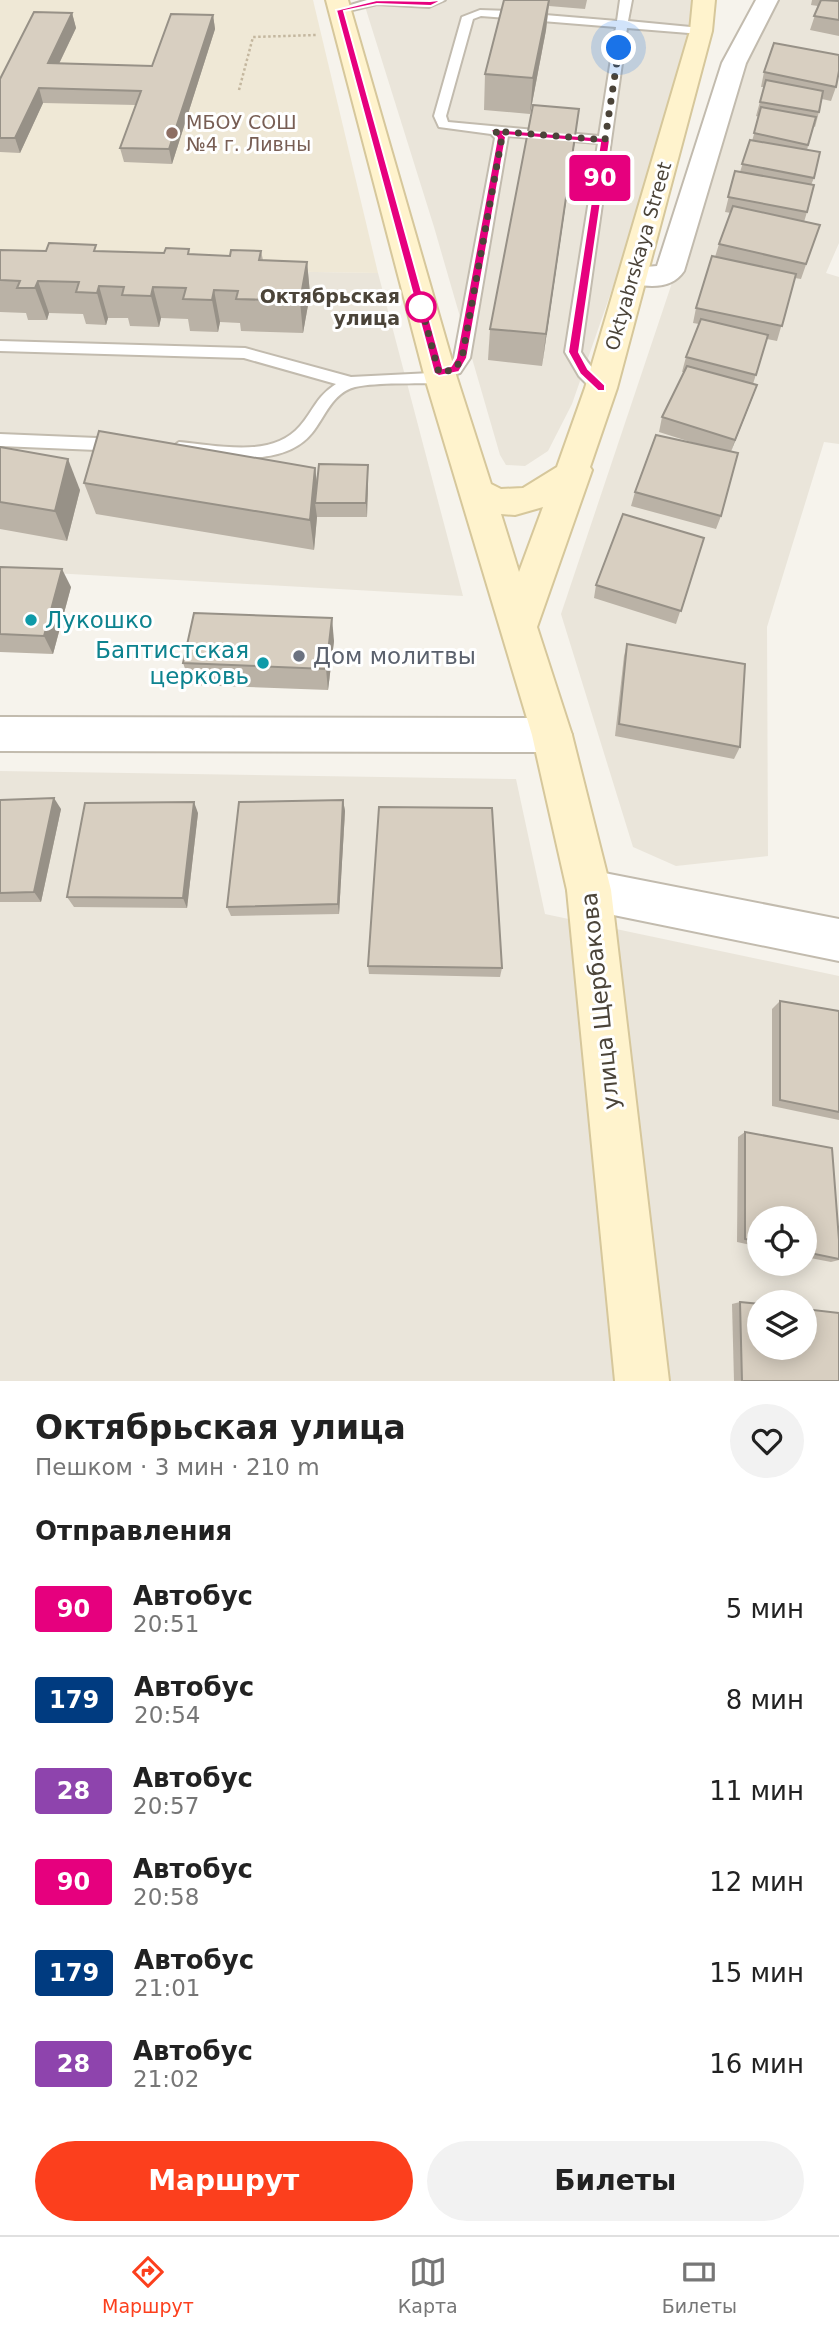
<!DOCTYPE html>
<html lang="ru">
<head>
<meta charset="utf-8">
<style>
  body { margin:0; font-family:"DejaVu Sans",sans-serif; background:#f2f2f2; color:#222; height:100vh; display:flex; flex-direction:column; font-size:26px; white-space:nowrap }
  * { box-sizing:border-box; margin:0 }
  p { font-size:23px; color:#767676 }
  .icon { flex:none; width:38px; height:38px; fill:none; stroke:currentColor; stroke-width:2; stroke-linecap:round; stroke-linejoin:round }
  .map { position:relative; height:1381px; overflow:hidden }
  .panel { display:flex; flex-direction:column; background:#fff; flex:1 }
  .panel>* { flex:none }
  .badge { padding:0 14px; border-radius:5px; font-size:24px; line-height:46px }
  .controls { position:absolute; left:747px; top:1206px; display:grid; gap:14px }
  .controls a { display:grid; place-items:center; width:70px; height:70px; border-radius:50%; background:#fff; box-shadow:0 4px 18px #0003; font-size:35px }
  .you { position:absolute; width:35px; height:35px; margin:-18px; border:5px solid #fff; border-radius:50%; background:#1a73e8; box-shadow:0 0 0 10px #1a73e833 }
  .map>.badge { position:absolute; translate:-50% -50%; box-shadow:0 0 0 4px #fff }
  h2 { padding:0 35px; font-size:26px; line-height:63px }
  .round { display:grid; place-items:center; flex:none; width:74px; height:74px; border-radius:37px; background:#f2f2f2 }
  .overview { display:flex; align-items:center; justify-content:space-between; height:119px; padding:0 35px }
  h1 { font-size:33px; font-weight:700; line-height:52px }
  .primary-button { display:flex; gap:14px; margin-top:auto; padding:14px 35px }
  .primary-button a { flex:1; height:80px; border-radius:42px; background:#fc3f1d; color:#fff; font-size:28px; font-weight:700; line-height:80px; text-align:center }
  .primary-button a+a { background:#f2f2f2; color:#222 }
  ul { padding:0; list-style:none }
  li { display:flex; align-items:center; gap:21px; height:91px; padding:0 35px }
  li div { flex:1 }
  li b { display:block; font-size:26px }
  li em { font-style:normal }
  li .badge { min-width:77px; font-weight:700; text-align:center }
  .menu { display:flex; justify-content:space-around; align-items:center; height:98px; border-top:2px solid #e0e0e0; background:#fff; font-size:19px; color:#767676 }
  .menu a { display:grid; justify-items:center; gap:4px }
  .menu .active { color:#fc3f1d }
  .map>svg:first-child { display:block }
  .residential { fill:#eae5da; fill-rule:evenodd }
  .education { fill:#efe8d6 }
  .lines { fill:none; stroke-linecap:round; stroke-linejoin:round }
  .lane-casing { stroke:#c2bbae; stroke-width:4 }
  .street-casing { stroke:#c2bbae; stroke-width:4 }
  .secondary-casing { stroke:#d6c79b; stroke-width:4 }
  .path { stroke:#c4b79f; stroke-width:2.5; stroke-dasharray:2.5 2.5; stroke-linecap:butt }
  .lane { fill:#fff; fill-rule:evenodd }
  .street { fill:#fff; fill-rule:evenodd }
  .secondary { fill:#fff3cd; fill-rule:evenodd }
  .wall { fill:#bab2a6 }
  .shaded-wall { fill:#979187 }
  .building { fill:#d8cfc1; stroke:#979187; stroke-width:2 }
  .line { fill:#e6007e; stroke:#fff; stroke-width:2 }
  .walk { stroke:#4b4439; stroke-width:7; stroke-dasharray:0 12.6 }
  .education-dot { fill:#8d6e63; stroke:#fff; stroke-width:2.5 }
  .stop-dot { fill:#fff; stroke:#e6007e; stroke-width:3.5 }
  .culture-dot { fill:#0f9aa8; stroke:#fff; stroke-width:2.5 }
  .worship-dot { fill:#6b7280; stroke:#fff; stroke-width:2.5 }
  .labels { text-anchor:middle; stroke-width:6; stroke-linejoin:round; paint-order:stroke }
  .far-education-label { font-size:19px; fill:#785e54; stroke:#fff; text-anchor:start }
  .far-street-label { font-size:19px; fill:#4b4439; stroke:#fff }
  .far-stop-label { font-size:19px; font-weight:bold; fill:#4b4439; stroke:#fff; text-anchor:end }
  .culture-label { font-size:23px; fill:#0d838f; stroke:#fff; text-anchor:start }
  .worship-label { font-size:23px; fill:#5b616d; stroke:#fff; text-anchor:start }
  .street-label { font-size:23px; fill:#4b4439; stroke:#fff }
</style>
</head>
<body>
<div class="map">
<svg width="839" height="1381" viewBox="0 0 839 1381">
  <rect width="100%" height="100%" fill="#f6f3ec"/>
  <g class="residential">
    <polygon points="363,0 693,0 691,30 640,209 572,404 548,451 525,466 506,465 500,455 434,227"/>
    <polygon points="777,0 839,0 839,243 826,273 839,277 839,444 824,442 767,627 768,856 676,866 633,847 561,614 744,68"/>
    <polygon points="0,267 378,273 463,596 0,570"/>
    <path d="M0,771L516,779L545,914L839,976V1381H0ZM760,1218H805V1264H760ZM760,1302H805V1348H760Z"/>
  </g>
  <polygon class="education" points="0,0 313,0 378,273 0,267"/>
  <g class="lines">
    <g class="lane-casing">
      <g id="lane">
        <polygon points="367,0 445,0 429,7 377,4 340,13 334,10"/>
        <path d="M512,0H524L521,13L617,21L620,0H632L628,21L701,28L707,31L701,34L627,28L581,352C589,366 599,375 609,388L607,392H595L579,376L565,352L598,143L508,136L470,358L460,373L448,376L447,382L441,383C416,384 378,382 355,387C332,393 325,417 312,433C288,463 240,459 206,456C195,455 177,457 171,448L179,442C217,445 272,459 300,426C314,410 316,397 336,384L244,358L0,351V341L245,348L351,377L431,373L434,369L450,365L454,358L495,138L491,134L439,127L434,116L462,17L480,10L510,11ZM481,16L616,27L599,136L448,122L446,116L473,19Z"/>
        <polygon points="0,434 121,439 129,445 121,451 0,446"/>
      </g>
    </g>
    <g class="street-casing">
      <g id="street">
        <path d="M756,0H778L746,63L684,271C671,291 643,287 623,281L619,275L623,269L657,266L722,63Z"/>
        <polygon points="0,717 552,718 566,723 572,735 566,747 552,752 0,751"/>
        <polygon points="589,870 839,919 839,961 589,910 574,904 567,890 574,876"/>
      </g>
    </g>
    <g class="secondary-casing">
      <path id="secondary" d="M326,0H348L457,378L491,484L501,489L523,488L557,467L585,388L690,31L693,0H715L712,31L617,388L590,467L592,470L537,627L572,735L611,890L669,1381H615L567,890L532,735L425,378ZM543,507L519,572L501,514L515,515Z"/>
    </g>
    <polyline class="path" points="239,90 253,37 317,35"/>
    <use href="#lane" class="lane"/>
    <use href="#street" class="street"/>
    <use href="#secondary" class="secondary"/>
  </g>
  <g class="wall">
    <polygon points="504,0 587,0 585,9 549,6 546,30 530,114 484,110 485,74"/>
    <polygon points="812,0 839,0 839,36 810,30 818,6 811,5"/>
    <polygon points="72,13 76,28 59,64 152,66 213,15 215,29 172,164 124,162 120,148 136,105 43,103 20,153 0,152 0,79"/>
    <polygon points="764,72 836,87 831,101 822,99 819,112 815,127 813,126 807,150 814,178 811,185 807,212 804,222 820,225 801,279 795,278 777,341 767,339 753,384 757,385 731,451 721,516 716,529 631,506 635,492 697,444 659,432 662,417 684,372 682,372 686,357 699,324 693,323 696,308 715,257 719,244 731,213 725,212 735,171 740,172 750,140 752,141 759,117 756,116 764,87 761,87"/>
    <polygon points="575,140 542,366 488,360 490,329"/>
    <polygon points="0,250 46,251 98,251 230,256 261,251 263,260 307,262 310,294 303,333 241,331 240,323 220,322 218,332 190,331 188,319 161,318 159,327 130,326 128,318 108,318 106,325 86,324 83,314 49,313 47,320 28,320 26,313 0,312"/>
    <polygon points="0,447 80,490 67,541 0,529"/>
    <polygon points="315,468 317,484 368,479 367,517 317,517 314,550 96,514 84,483"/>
    <polygon points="704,538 676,624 594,598 596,585"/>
    <polygon points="0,567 71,587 53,654 0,652"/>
    <polygon points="334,641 328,690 191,685 183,663"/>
    <polygon points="627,644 740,747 734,759 615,736 624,656"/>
    <polygon points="0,800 61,809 41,902 0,902"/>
    <polygon points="343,800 345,811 339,914 231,916 227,907"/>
    <polygon points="198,813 187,908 74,907 67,897"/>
    <polygon points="368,966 502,968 500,977 369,974"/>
    <polygon points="780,1001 839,1011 839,1120 772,1106 772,1009"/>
    <polygon points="745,1132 839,1240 839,1260 831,1262 805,1257 805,1218 760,1218 760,1247 737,1242 738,1137"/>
    <polygon points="740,1302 839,1381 734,1381 732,1304"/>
  </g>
  <g class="shaded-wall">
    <polygon points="549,0 546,30 530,114 533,78"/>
    <polygon points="72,13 76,28 52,78 48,63"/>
    <polygon points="213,15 215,29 172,164 169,149"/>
    <polygon points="39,88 43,103 20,153 15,138"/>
    <polygon points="579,109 575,140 542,366 546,334"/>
    <polygon points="307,262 310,294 303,333 300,301"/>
    <polygon points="38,281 49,313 47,320 35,288"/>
    <polygon points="99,286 108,318 106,325 97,293"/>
    <polygon points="153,287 161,318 159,327 151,296"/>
    <polygon points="214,290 220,322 218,332 212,300"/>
    <polygon points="757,385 752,399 730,454 735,440"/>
    <polygon points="68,459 80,490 67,541 55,511"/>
    <polygon points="368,465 368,479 367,517 366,503"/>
    <polygon points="315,468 319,498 315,503 317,517 314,550 310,520"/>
    <polygon points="62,569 71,587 53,654 44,636"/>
    <polygon points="332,618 334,641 328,690 326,669"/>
    <polygon points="54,798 61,809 41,902 34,892"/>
    <polygon points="343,800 345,811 339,914 338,904"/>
    <polygon points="194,802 198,813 187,908 183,898"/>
  </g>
  <g class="building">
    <polygon points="504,0 549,0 533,78 485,74"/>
    <polygon points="821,0 839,1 839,20 814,16"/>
    <polygon points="34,12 72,13 48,63 152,66 171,14 213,15 169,149 120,148 141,91 39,88 15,138 0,138 0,79"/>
    <polygon points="774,43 839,55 839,71 836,87 764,72"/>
    <polygon points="766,80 823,91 819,112 760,102"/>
    <polygon points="533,105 579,109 546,334 490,329"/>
    <polygon points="761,107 816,117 808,145 754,133"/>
    <polygon points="750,140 820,152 814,178 742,164"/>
    <polygon points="735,171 814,185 807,212 728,197"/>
    <polygon points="733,206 820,225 806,264 719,244"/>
    <polygon points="49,243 96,245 94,251 164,253 166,248 189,249 188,254 230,256 231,250 261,251 259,260 307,262 300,301 236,299 238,291 214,290 212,300 183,299 186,288 153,287 151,296 122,295 124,287 99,286 97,293 76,292 79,282 38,281 35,288 17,288 20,281 0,280 0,250 46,251"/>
    <polygon points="712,256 796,274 782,326 696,308"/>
    <polygon points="701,319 768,335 756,375 686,357"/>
    <polygon points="687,366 757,385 735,440 662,417"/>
    <polygon points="99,431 315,468 310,520 84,483"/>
    <polygon points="656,435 738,453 721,516 635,492"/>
    <polygon points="0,447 68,459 55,511 0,502"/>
    <polygon points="319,464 368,465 366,503 315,503"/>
    <polygon points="623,514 704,538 681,611 596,585"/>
    <polygon points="0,567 62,569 44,636 0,634"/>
    <polygon points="194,613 332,618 326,669 183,663"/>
    <polygon points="627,644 745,664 740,747 619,724"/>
    <polygon points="54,798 34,892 0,893 0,800"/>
    <polygon points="343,800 338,904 227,907 239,802"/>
    <polygon points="194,802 183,898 67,897 85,803"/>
    <polygon points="379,807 492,808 502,968 368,966"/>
    <polygon points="780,1001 839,1011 839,1112 780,1100"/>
    <polygon points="745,1132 832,1148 839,1240 839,1259 805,1252 805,1218 760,1218 760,1242 745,1239"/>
    <polygon points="740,1302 760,1304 760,1348 805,1348 805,1309 839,1313 839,1381 742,1381"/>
  </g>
  <polygon class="line" points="377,0 430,1 439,0 443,0 431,6 377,4 344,11 443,368 451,366 456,358 497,138 491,131 492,129 605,138 610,140 579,352 588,369 605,385 605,391 598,391 580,374 568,352 600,143 504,135 506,137 467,358 459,372 439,376 434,373 336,10"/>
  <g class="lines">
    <polyline class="walk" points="421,307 420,302 439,373 455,369 462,358 502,137 495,131 605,140 619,48"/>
  </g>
  <circle class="education-dot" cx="172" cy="133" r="7"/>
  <circle class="stop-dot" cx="421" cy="307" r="14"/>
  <g class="culture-dot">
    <circle cx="31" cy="620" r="7"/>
    <circle cx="263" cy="663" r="7"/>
  </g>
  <circle class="worship-dot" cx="299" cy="656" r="7"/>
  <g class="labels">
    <g class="far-education-label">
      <text x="186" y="129">МБОУ СОШ<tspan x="186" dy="22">№4 г. Ливны</tspan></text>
    </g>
    <g class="far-street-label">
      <text transform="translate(638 256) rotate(-74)" y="7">Oktyabrskaya Street</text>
    </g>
    <g class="far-stop-label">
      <text x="400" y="303">Октябрьская<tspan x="400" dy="22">улица</tspan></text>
    </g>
    <g class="culture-label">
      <text x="45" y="628">Лукошко</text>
      <text x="249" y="658" text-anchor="end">Баптистская<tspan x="249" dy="26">церковь</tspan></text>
    </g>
    <g class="worship-label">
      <text x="313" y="664">Дом молитвы</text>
    </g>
    <g class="street-label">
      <text transform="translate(600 1001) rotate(-96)" y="8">улица Щербакова</text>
    </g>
  </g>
</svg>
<div class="controls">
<a><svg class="icon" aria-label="locate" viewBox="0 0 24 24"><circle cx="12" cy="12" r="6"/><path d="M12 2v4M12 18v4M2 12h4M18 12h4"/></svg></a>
<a><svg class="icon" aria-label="layers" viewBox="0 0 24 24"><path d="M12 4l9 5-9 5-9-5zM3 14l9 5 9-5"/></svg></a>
</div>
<div class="you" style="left:619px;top:48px"></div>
<b class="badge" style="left:600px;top:178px;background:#e6007e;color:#fff">90</b>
</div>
<section class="panel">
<div class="overview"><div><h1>Октябрьская улица</h1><p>Пешком · 3 мин · 210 m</p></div><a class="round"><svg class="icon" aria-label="heart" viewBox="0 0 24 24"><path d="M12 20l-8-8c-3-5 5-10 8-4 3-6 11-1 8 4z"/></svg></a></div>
<h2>Отправления</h2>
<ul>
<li><span class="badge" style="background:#e6007e;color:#fff">90</span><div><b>Автобус</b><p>20:51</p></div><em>5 мин</em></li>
<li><span class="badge" style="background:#003b80;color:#fff">179</span><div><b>Автобус</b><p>20:54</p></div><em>8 мин</em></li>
<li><span class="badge" style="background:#8e44ad;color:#fff">28</span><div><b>Автобус</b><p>20:57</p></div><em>11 мин</em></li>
<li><span class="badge" style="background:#e6007e;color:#fff">90</span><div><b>Автобус</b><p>20:58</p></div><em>12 мин</em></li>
<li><span class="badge" style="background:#003b80;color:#fff">179</span><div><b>Автобус</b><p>21:01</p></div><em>15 мин</em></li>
<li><span class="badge" style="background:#8e44ad;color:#fff">28</span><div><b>Автобус</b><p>21:02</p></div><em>16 мин</em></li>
</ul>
<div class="primary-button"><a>Маршрут</a><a>Билеты</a></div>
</section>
<nav class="menu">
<a class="active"><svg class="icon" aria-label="directions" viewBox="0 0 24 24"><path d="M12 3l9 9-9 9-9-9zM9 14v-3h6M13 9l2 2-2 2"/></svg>Маршрут</a>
<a><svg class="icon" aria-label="map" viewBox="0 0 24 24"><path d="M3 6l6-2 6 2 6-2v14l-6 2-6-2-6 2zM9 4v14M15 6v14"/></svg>Карта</a>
<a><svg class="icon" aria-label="tickets" viewBox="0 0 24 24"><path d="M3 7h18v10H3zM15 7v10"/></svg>Билеты</a>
</nav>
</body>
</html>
